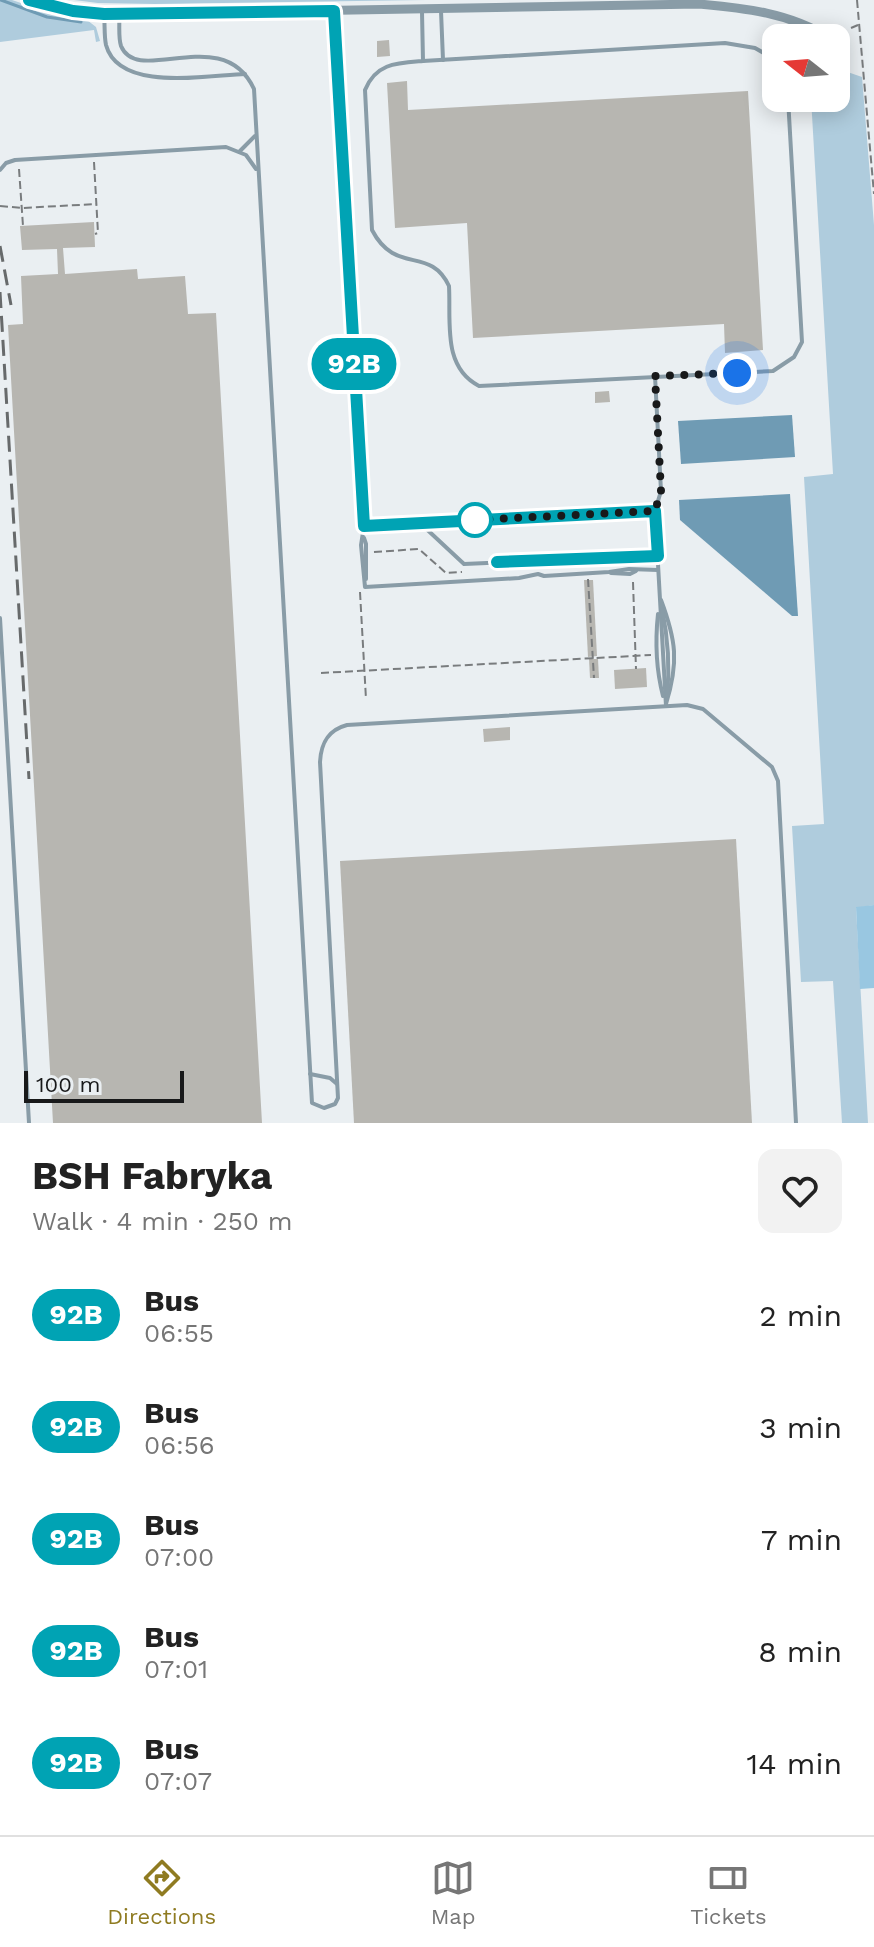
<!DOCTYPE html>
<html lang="en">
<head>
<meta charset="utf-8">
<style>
  body { margin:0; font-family:"Work Sans",sans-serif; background:#f2f2f2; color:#222; height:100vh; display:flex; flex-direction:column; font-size:30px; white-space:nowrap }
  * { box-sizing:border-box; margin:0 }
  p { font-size:26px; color:#767676 }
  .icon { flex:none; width:44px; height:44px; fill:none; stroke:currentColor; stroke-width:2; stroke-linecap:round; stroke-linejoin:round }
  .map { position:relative; height:1123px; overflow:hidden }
  .side { display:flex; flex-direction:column; background:#fff; flex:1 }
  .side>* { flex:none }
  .badge { padding:0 16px; border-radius:26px; font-size:28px; line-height:52px }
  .needle { width:52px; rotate:287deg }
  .buttons { position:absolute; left:762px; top:24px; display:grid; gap:16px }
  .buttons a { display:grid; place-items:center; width:88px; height:88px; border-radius:16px; background:#fff; box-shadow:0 4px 20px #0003; font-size:40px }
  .scale { position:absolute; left:24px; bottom:20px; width:160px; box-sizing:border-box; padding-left:8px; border:4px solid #18191a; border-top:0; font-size:22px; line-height:28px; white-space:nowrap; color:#18191a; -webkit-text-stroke:6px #eaeff2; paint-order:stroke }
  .you { position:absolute; width:40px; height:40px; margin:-20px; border:6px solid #fff; border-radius:50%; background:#1a73e8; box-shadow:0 0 0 12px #1a73e833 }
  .map>.badge { position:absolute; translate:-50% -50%; box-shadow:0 0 0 4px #fff }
  .round { display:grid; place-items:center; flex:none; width:84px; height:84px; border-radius:16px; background:#f2f2f2 }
  .head { display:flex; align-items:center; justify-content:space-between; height:136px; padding:0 32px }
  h1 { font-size:38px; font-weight:700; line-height:60px }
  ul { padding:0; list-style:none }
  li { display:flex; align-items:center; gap:24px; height:112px; padding:0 32px }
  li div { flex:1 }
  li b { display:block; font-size:30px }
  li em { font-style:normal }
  li .badge { min-width:88px; font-weight:700; text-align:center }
  .dock { display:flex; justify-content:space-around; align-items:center; height:112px; border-top:2px solid #e0e0e0; background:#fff; font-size:22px; color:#767676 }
  .dock a { display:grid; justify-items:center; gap:4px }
  .dock .active { color:#8f7b21 }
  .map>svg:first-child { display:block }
  .green { fill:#afccdd }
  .forest { fill:#99c7e1 }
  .water { fill:#6f9bb4 }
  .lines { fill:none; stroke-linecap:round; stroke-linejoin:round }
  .stream { stroke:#6f9bb4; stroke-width:3 }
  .building { fill:#b7b6b1 }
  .path { stroke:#797c7e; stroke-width:2; stroke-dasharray:8 4; stroke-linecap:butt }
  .lane { stroke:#899ca7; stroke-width:4 }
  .street { stroke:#899ca7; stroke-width:9 }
  .rail { stroke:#676a6b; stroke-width:3; stroke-dasharray:16 8; stroke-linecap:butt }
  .line-casing { stroke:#fff; stroke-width:18 }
  .line { stroke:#00a3b4; stroke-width:12 }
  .walk { stroke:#18191a; stroke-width:8; stroke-dasharray:0 14.4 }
  .stop-dot { fill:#fff; stroke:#00a3b4; stroke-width:4 }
</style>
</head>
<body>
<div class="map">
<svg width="874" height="1123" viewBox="0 0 874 1123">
  <rect width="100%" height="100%" fill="#eaeff2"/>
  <g class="green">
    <polygon points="0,0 12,0 48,12 87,20 96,27 100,41 96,42 94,30 0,42"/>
    <polygon points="74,0 426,0 155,4 98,3"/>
    <polygon points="836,68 862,77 874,225 874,905 856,908 868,1123 842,1123 833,981 801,982 792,826 824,824 804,477 833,474 811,98 836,98"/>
  </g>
  <polygon class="forest" points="874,905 874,988 860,989 856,907"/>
  <g class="water">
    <polygon points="792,415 795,457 681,464 678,421"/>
    <polygon points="790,494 798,616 792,616 680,520 679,500"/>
  </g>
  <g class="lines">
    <polyline class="stream" points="1,0 47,17 81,22"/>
  </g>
  <g class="building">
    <polygon points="389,40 390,56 377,57 377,41"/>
    <polygon points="407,81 408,110 748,91 763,350 725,353 724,324 473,338 467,223 395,228 387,83"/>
    <polygon points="94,222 95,247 63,248 65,274 137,269 138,279 185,276 188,314 216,313 262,1123 53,1123 8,325 23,324 21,276 58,274 57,249 22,250 20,226"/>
    <polygon points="609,391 610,402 595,403 595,392"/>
    <polygon points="584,580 593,580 597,656 588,657"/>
    <polygon points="589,659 598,659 599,678 590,678"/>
    <polygon points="646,668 647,687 615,689 614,670"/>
    <polygon points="510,727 510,740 484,742 483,729"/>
    <polygon points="736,839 752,1123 354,1123 340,861"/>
  </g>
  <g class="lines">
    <g class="path">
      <polyline points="857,0 874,194"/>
      <polyline points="851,28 858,25"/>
      <polyline points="94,162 98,233 95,234"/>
      <polyline points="19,169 23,226"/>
      <polyline points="0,206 22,208 97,204"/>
      <polyline points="374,552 419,549 446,573 462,572"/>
      <polyline points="588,579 594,678"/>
      <polyline points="633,582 636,669"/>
      <polyline points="360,592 366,699"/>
      <polyline points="321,673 651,655"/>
    </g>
    <g class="lane">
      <polyline points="334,11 364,526 655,511 666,706"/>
      <polyline points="441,11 443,60"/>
      <polyline points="422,12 423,61"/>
      <path d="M104,14C105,24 104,36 106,45C119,93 209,75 245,74"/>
      <path d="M119,14C120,24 118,37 121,46C138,87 223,22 254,89L312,1103L324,1108L335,1104L338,1098L320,762C321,743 328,730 347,725L687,705L703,709L772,767L778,781L796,1123"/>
      <path d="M776,60L755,48L725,43L423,61C397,63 376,63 365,90L372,230C396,276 430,245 449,286C451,322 442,367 479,386L773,371L794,357L802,342L788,98"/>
      <polyline points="240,151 255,136"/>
      <polyline points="0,170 6,163 15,160 226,147 246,155 256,169"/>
      <polyline points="655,511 661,491 655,376"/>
      <polyline points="420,523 464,564 658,556"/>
      <polyline points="364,526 361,545 365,587 519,578 538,574 544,576 609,572 629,569 658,570"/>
      <polyline points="364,538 366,544 366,579"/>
      <polyline points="611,573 630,574 636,571"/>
      <path d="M661,600C676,640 679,662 666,704"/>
      <path d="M662,609C668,638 670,667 667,696"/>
      <path d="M658,614C655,642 656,669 663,696"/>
      <polyline points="0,618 29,1123"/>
      <polyline points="310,1074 330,1078 337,1084"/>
    </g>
    <path class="street" d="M29,0L73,11L119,14L699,4C744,8 791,13 829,38"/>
    <g class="rail">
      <polyline points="0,246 11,305"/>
      <polyline points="0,292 29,779"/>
    </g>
  </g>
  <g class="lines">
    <g class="line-casing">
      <polyline id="line" points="29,0 73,11 104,14 334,11 364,526 655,511 658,556 497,562"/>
    </g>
    <use href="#line" class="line"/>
    <polyline class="walk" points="475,520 655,511 661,491 655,376 737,373"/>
  </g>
  <circle class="stop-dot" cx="475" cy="520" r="16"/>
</svg>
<div class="buttons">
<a><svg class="needle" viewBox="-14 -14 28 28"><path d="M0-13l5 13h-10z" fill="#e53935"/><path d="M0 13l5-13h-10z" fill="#767676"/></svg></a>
</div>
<div class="scale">100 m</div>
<div class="you" style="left:737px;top:373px"></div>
<b class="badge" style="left:354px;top:364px;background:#00a3b4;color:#fff">92B</b>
</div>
<section class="side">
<div class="head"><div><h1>BSH Fabryka</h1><p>Walk · 4 min · 250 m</p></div><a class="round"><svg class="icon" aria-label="heart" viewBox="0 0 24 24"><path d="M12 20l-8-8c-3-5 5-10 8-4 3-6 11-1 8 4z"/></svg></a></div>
<ul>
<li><span class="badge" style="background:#00a3b4;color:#fff">92B</span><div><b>Bus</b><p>06:55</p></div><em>2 min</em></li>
<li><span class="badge" style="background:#00a3b4;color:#fff">92B</span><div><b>Bus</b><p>06:56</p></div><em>3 min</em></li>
<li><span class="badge" style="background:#00a3b4;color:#fff">92B</span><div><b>Bus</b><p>07:00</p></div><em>7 min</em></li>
<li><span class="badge" style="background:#00a3b4;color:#fff">92B</span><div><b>Bus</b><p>07:01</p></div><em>8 min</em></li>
<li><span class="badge" style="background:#00a3b4;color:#fff">92B</span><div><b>Bus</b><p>07:07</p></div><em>14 min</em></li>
</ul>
</section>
<nav class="dock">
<a class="active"><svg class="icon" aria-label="directions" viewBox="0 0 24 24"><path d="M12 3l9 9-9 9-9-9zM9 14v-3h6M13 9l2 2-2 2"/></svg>Directions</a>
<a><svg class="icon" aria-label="map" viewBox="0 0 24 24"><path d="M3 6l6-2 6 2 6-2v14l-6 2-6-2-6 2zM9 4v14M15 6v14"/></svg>Map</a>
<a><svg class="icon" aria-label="tickets" viewBox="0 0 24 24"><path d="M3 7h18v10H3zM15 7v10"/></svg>Tickets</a>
</nav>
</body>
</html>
